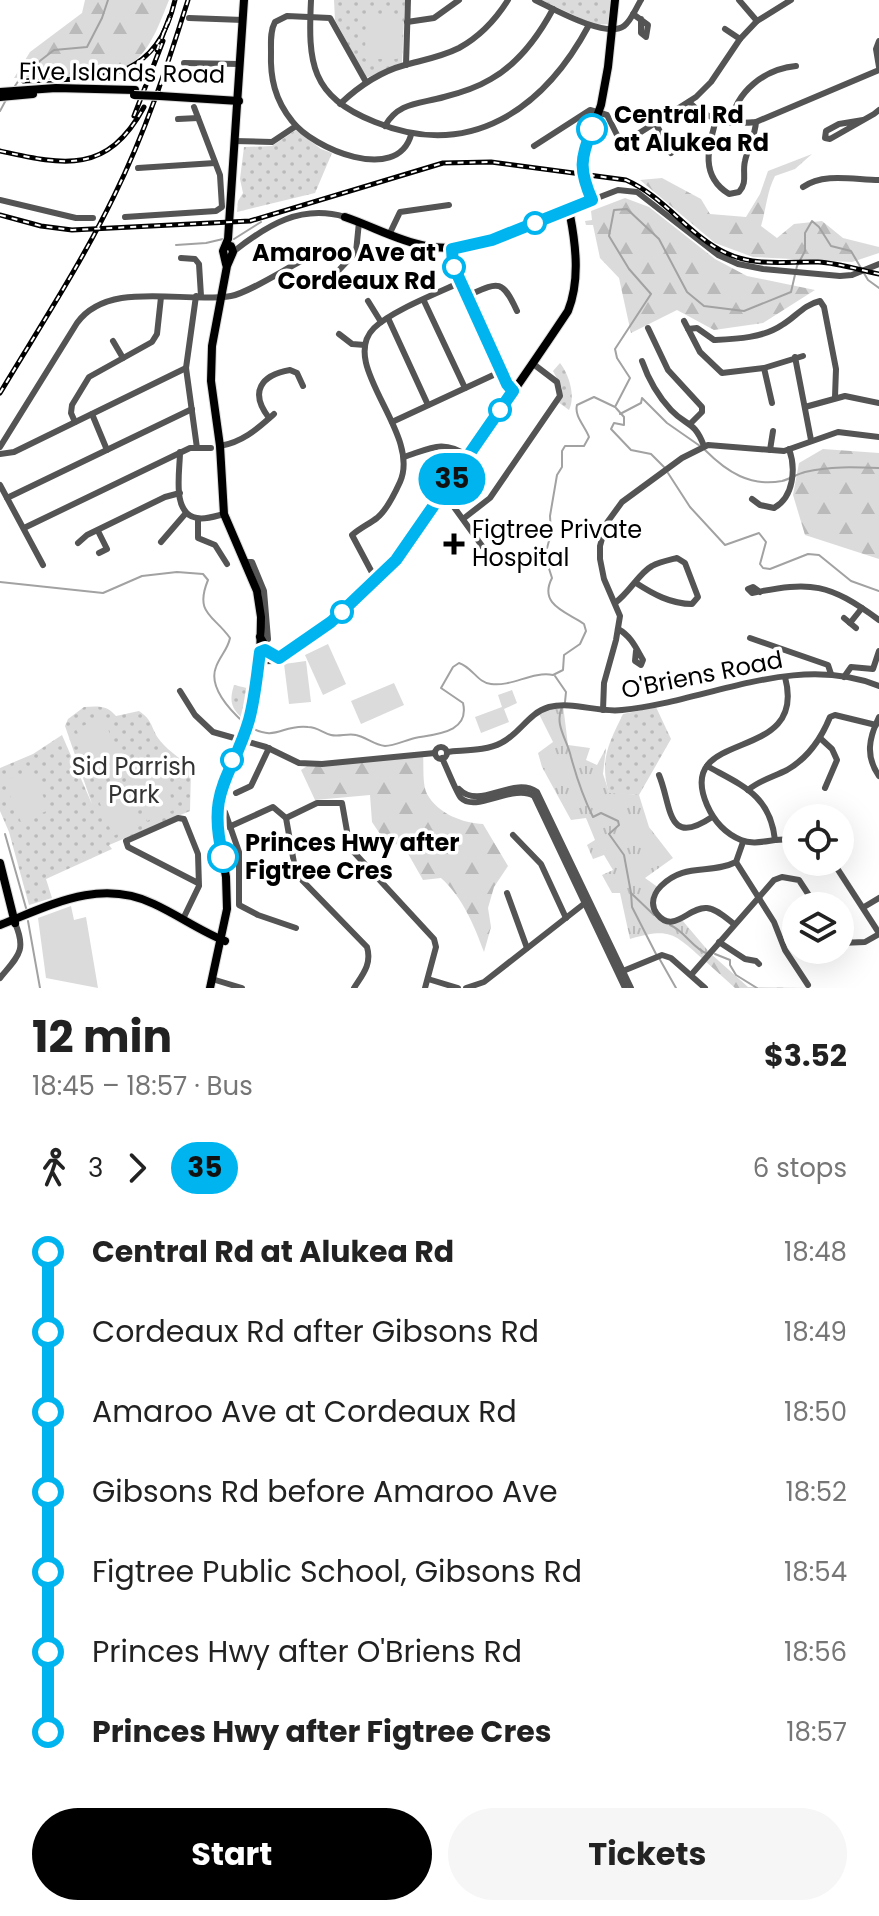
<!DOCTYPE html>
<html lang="en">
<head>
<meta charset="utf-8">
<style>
  body { margin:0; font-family:Poppins,sans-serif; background:#f6f6f6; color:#222; height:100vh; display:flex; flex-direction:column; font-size:30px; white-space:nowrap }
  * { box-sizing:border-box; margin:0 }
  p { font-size:26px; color:#767676 }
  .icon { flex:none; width:44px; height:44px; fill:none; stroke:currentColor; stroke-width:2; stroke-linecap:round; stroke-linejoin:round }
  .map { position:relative; height:988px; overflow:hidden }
  .panel { display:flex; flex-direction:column; background:#fff; flex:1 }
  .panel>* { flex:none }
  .badge { padding:0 16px; border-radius:26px; font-size:28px; line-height:52px }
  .buttons { position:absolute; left:782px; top:804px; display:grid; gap:16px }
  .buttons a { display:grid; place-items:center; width:72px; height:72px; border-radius:50%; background:#fff; box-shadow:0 8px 32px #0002; font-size:40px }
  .map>.badge { position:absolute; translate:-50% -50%; box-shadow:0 0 0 4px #fff }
  .legs { display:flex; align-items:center; gap:12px; height:88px; padding:0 32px; font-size:26px }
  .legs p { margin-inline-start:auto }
  .summary { display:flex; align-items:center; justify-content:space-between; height:136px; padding:0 32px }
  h1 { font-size:44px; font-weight:700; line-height:60px }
  .button { display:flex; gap:16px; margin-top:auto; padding:16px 32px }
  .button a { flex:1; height:92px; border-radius:48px; background:#000; color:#fff; font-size:32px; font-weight:700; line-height:92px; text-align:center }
  .button a+a { background:#f6f6f6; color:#222 }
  ul { padding:0 32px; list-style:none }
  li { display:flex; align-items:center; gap:28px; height:80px; font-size:30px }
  li i { display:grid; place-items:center; width:12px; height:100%; margin:0 10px; background:currentColor }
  li i::after { content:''; width:20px; height:20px; margin:-10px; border:6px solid; border-radius:50%; background:#fff }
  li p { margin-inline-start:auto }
  li:first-child i { background:linear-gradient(#0000 50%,currentColor 0) }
  li:last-child i { background:linear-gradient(currentColor 50%,#0000 0) }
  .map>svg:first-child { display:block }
  .grass { fill:url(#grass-tufts) }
  .forest { fill:url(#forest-firs) }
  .park { fill:url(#park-dots) }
  .garden { fill:#dbdbdb }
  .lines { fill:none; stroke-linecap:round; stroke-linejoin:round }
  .stream { stroke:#a2a2a2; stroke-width:2 }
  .major-casing { stroke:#dbdbdb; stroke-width:10 }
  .minor { stroke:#545454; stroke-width:6 }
  .major { stroke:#000; stroke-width:8 }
  .rail-casing { stroke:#000; stroke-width:5 }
  .rail { stroke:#fff; stroke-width:2; stroke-dasharray:6; stroke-linecap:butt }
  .major-bridge-casing { stroke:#dbdbdb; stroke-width:10; stroke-linecap:butt }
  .major-bridge { stroke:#000; stroke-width:8 }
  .line-1-casing { stroke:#fff; stroke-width:18 }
  .line-1 { stroke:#00b5ef; stroke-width:12 }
  .stop-1-dot { fill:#fff; stroke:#00b5ef; stroke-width:4 }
  .poi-dot { fill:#000; stroke:#fff; stroke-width:3 }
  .labels { text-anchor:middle; stroke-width:7; stroke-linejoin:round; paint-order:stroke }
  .street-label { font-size:24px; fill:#000; stroke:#fff }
  .stop-label { font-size:24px; font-weight:bold; fill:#000; stroke:#fff; text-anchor:start }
  .poi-label { font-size:24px; fill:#000; stroke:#fff; text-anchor:start }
  .park-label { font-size:24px; fill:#323232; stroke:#fff }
</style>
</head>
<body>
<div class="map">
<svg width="879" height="988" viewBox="0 0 879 988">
  <defs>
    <pattern id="grass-tufts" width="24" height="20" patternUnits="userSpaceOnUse" patternTransform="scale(2)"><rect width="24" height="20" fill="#dbdbdb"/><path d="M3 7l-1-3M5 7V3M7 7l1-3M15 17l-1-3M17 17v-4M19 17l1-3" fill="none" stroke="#bababa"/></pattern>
    <pattern id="forest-firs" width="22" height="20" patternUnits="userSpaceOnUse" patternTransform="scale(2)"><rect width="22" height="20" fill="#dbdbdb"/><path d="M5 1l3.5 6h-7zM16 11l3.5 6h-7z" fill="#bababa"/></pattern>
    <pattern id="park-dots" width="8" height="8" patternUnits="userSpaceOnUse" patternTransform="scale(2)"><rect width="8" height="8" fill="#dbdbdb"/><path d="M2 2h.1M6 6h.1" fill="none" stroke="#bababa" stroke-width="1.8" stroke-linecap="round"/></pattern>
  </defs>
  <rect width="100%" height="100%" fill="#fff"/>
  <path class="grass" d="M563,705L568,745L590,748L586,760L597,765L606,748L603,774L609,792L639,795L649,827L673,858L645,878L659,888L653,900L662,919L682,920L710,953L704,960C674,934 671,927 630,939L620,893H612L602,875L613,870L604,855L593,859L587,845L595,840L586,818L571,820L542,767L538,753L553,742L538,712Z"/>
  <g class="forest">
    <path d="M85,0H169C160,22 151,50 131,64C110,79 42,76 14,78L30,52L82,13Z"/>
    <path d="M812,154L795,169L775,176C767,191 766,210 761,226L777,238L794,224L822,221L843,238L879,247V253L852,262L753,257L715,243L640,180L662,178L701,199L710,214L746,217L760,194L768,171Z"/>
    <polygon points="625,198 649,207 715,259 747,276 815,290 763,323 714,330 677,310 631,333 619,278 600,258 593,225 586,225 585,221 592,220 591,211"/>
    <polygon points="823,449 879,453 879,559 805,535 793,495 799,463"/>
    <path d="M423,754C424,766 422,784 427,794C438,814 463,823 483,824L508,866L494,887L488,908L491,927L484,952C474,925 463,898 441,878L423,880L402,843L388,846L372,822L370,795L315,800L301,770L310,764Z"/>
    <polygon points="710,953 748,987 812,988 735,988 704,960"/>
  </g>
  <g class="park">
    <polygon points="334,0 405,0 402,63 366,78 335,20"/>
    <polygon points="541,0 611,0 609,24 595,25"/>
    <polygon points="296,130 321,149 332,153 315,193 237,212 238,201 243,193 240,179 244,147 272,146"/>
    <path d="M560,363C569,374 576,397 569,410L558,402L562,388L553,371Z"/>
    <path d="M234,685L251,689L243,719C231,708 229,701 234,685Z"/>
    <path d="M84,707C98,706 107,705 116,716L139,711C153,721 150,725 158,738C167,751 182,758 191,770L190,811L109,845L112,849L46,879L52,898L29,905L9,832L0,811V768L33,754L62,735L92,804L65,726L68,719Z"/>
    <path d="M656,707L671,739L639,795L609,793C599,760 609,743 623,714Z"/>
  </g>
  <g class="garden">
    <polygon points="366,14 400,16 397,59 365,59"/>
    <polygon points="328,644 346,684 323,695 305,655"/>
    <polygon points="306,661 311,702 289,704 284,664"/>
    <polygon points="394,683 404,705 361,724 351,701"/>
    <polygon points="512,690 517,703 504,709 509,722 481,733 475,717 502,707 498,695"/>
    <polygon points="103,717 120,758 94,769 76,729"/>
    <polygon points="159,769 176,809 147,821 130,781"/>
    <polygon points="32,770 49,810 21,822 4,781"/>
    <polygon points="125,784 142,824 113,836 97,796"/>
    <polygon points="71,906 74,920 86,917 98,988 46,978 38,918"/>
  </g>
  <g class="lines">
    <g class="stream">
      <polyline points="15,86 23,74 54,50 87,47 102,18 108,0"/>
      <polyline points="0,111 7,98"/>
      <polyline points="234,239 261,222"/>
      <polyline points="176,245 206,243 223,239"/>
      <polyline points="616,408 624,417 624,425 614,423 611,429 631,450 651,454 664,467"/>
      <polyline points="620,414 641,403 642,398 667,423 700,446"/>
      <path d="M705,450C727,472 750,487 782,481C790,479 797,474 805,472C830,466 854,467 879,468"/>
      <polyline points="668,473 690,507 725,545 759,533 766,542 760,564 763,568 770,569 808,554 819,555 851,581 879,591"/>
      <path d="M0,582L103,593L142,576L177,572L203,574L208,580C194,614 214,615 230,638C228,649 220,656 216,667C208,687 230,710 243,722"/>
      <polyline points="555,676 566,692 565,702"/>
      <path d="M562,707C554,725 567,739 571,757C577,779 583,797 593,817L601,813L618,821L619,825L609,834L624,855L631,893L654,915"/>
      <path d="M248,726C278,743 280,724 308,727C317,727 323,733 331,735C339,737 348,733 356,735C366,737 374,745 385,746C394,746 406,740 415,738C435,734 470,733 463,703L441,688L453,667L459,663C472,667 478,683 491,684C512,687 532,671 553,675L563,670L564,655L580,644L586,631L584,624C567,612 538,605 552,578L545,556L551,533L550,516L557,475L562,467V451L565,446H584L589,437C585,426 574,416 577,405L594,397L615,407L630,378L617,358L615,349L651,294L629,269L609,236L614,210L627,209L659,239L687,292L704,306L744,311L791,292L797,266L805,251V233L812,221L819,227L831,246L851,251L868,280L879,288"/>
      <polyline points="5,834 26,908"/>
      <polyline points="631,893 632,907 656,954"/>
      <polyline points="28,921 40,988"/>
      <path d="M670,925C685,931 693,949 708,954"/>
      <polyline points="715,954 730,960 730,965 736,975 757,988"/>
      <polyline points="659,958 676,988"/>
    </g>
    <g class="major-casing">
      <g id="major">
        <polyline points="0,92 56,88 135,90"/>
        <polyline points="160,96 239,101"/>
        <polyline points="0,97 33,94"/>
        <path d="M345,217C372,226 398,241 426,246C477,256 545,221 592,200L582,176L581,161L601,105L608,67L615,0"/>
        <polyline points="226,264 223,251 228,239 244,0"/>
        <polyline points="260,637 270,654"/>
        <path d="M260,659C285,671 380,581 398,558C418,533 435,504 454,477C492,422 531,367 568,311C580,281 576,246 570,215L583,204"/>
        <polyline points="0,863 15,923"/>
        <path d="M0,925C51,905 100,878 154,904C178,915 200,931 225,941"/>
        <polyline points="210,988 227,909 226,877 217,827 219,793 249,720 260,663 261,617 257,591 224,514 220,446 211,381 212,346 227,266 233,252 231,246 226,246"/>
      </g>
    </g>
    <g class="minor">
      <path d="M311,0C308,63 310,96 375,122C470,161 544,109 589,25"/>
      <path d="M535,0C552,8 606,39 624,26C631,21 636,8 641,0"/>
      <polyline points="739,0 757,21"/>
      <polyline points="633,14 648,25 646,37 641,33 641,19"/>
      <polyline points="189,18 243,20"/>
      <polyline points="407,22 434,18 459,0"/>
      <polyline points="725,29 740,39"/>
      <polyline points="879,41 876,49 879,67"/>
      <polyline points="184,63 240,64"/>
      <polyline points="406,65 408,0"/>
      <path d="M366,82L330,18L287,16L275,22C270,31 271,42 271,52C270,78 275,100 292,121C313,149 397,184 411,135"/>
      <path d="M689,102C708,121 731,125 756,122L879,70"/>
      <path d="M340,104C359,86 379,72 405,65C423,60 441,57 459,48C479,37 496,19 508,0"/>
      <polyline points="178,119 198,118"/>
      <path d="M716,120C708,148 700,176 729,194L739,192C748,182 742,173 745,161C748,147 755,137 756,122"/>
      <polyline points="863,120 839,124 826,131 825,138 830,139 874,114 879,110"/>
      <path d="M731,123C736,91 765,69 796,66"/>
      <polyline points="656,124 671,153"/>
      <path d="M385,126C398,102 420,104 444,97C460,93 476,88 491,79C519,63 538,37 553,9"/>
      <polyline points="234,141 272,142 296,126"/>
      <polyline points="622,144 696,97 711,82 740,39 757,21 791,0"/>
      <polyline points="534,146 590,110 607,115 625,151"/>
      <polyline points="138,168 215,163"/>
      <path d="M803,187C824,172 855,180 879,180"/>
      <polyline points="0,200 76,218 93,218"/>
      <polyline points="592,200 618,190 637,192 718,255 738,264 763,269 840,276 852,275 879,264"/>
      <polyline points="125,217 216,211 222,207 220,175 194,107"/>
      <polyline points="389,235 400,212 449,205"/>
      <polyline points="449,249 452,264 507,384 513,391"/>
      <path d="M233,252C267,225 301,204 345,217"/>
      <polyline points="181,258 195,259 199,264 201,296"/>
      <polyline points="339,270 356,252 359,222"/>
      <polyline points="196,296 186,368 197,448"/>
      <path d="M467,296C498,282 502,278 517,311"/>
      <polyline points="368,301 381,322"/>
      <polyline points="424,301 465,388"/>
      <polyline points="388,318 428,405"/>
      <polyline points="684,321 700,352 722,373 764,368 803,356"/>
      <polyline points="648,328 668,370 702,407 702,412 691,423"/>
      <path d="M688,329L697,328L714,340C736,339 763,338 782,325C796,317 803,305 820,301L824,307L836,369L835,397"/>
      <polyline points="339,334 352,344 365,345"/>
      <polyline points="113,341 123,358"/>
      <polyline points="795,357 811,440"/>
      <path d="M642,361C649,381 657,395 671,410C687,427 694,420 704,446"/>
      <polyline points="764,368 772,403"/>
      <polyline points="805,407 845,396 879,403"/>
      <polyline points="92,414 107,450"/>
      <path d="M269,418C249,392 261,375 290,370L297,373L303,386"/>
      <polyline points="75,422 71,413 72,405 89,377 152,342 157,334 161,297"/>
      <polyline points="392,422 502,371"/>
      <path d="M220,446C243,442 257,429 274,414"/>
      <path d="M0,447L77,323C109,279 184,304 231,296C248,293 285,269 303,260"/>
      <polyline points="770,450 773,431"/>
      <path d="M180,452C180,471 171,514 197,518C205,520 216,516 224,514"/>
      <polyline points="0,454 14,452 186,368"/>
      <path d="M404,457C431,448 443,439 468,456"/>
      <polyline points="0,485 43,565"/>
      <polyline points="443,492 485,550 491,554"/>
      <polyline points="7,498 192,409"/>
      <path d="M752,499L760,505L774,508C794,497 796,468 789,449"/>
      <polyline points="198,519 198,538 215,545 227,564"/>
      <polyline points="463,519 490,498 560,396 557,382 532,363"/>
      <polyline points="24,528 190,448 211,448"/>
      <polyline points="98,531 107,549 99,553"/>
      <polyline points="161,542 186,513"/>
      <polyline points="78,543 87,535 165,497 180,493"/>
      <polyline points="245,562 252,562 264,591 268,639"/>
      <path d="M376,580L352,535C360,528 369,524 377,518C387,510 395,493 400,482C422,433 337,365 374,328C391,311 438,293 461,282"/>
      <path d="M760,592L753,587L748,589L752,593C812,581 828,583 879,620"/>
      <path d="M615,603C630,592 639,573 652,566C659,562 669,560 677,558L685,563L698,597L692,604C671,604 653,594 636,583"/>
      <polyline points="844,618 856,628"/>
      <polyline points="850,623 862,608"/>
      <path d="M618,629C631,636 636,648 643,660L641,665L635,661L636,651"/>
      <polyline points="750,638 828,665 831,674"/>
      <path d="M785,677C809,766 673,726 707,805C714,821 724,833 741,840C757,847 778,836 796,840"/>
      <polyline points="844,677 851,667 873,669 879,651"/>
      <polyline points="180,691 195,715 213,732 266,747 299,763 322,764 435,753"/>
      <polyline points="603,710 604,683 616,640 620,616 604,579 600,559 600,546 606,524 622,502 682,458 708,445 784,451 838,432 879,437"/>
      <path d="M879,717C869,738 865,756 879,776"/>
      <polyline points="820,738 832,749 837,760 825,788"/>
      <circle cx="441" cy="753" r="6"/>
      <path d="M447,752C464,750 486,751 501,743C520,734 528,713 549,707C573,701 598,713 622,710C706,702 795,652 879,686"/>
      <path d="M442,758C446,766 457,794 461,798C476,813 514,783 534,796L625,988"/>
      <path d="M707,766C743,786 770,795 775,840"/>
      <path d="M659,775C672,806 666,848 712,817"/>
      <path d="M459,789C480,811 513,775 537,792L631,988"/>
      <path d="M748,790C760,780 773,777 787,770C808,758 821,739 830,717L835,715L876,725"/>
      <polyline points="236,793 251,786 269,748"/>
      <polyline points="225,812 239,852 239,905 258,915 296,928"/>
      <polyline points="286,818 317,803 342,803 350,848 434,939 436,947 425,988"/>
      <path d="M220,828L231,826L273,807L286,818L296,874L367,947C372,964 363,974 354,988"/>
      <polyline points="513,835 541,864 566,918"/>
      <polyline points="736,862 774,922 785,950 808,985"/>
      <polyline points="833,862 879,933"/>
      <polyline points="507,893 527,948"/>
      <polyline points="864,907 879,898"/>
      <polyline points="183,919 199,886 198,854 184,819 178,818 126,841 128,847 198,883"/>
      <path d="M734,924C726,918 717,909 707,908C689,906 674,935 657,914C654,910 653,908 653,903C653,897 657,890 661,886C685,862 710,875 736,862L743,842"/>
      <polyline points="719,942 745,959 756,961 759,964"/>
      <polyline points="840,943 865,942 879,934"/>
      <polyline points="623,971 662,955 671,958 705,988"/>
      <polyline points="691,975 774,880 782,877 799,880 816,906"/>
      <path d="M0,978C18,956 27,951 15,923"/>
      <polyline points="212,979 242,988"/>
      <polyline points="428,979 458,988"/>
      <polyline points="466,988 484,982 585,903"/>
    </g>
    <use href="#major" class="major"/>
    <g class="rail-casing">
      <g id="rail">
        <polyline points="157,50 170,16"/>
        <path d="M23,81C94,78 155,87 175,0"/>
        <polyline points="134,116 163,41"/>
        <path d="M0,151C64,165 107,175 144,107"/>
        <path d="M0,215L41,226L72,230L250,221L443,163L491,162L626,180C665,197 688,235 726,253C755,267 787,261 818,262C839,263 859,270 879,274"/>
        <path d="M0,393C39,328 81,264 114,196C145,133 167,67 188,0"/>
      </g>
    </g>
    <use href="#rail" class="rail"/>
    <g class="major-bridge-casing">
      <polyline id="major-bridge" points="134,95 160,96"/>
    </g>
    <use href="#major-bridge" class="major-bridge"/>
  </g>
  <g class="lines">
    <g class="line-1-casing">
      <path id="line-1" d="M223,857C206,789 232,778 249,720C255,698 257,674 260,652L265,650L279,658L331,622L396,560L513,391L507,384L453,265L452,249L492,240L592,200C579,170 580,159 592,129"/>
    </g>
    <use href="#line-1" class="line-1"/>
  </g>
  <g class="stop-1-dot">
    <circle cx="592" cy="129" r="14"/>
    <circle cx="535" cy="223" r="10"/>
    <circle cx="454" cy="267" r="10"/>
    <circle cx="500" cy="410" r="10"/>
    <circle cx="342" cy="612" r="10"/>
    <circle cx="232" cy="760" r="10"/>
    <circle cx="223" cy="857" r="14"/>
  </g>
  <path class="poi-dot" d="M450 532h8v8h8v8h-8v8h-8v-8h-8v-8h8z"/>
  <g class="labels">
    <g class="street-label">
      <text transform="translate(122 73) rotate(1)" y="8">Five Islands Road</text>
      <text transform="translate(702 675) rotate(-11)" y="8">O'Briens Road</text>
    </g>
    <g class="stop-label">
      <text x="614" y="123">Central Rd<tspan x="614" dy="28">at Alukea Rd</tspan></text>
      <text x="436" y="261" text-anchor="end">Amaroo Ave at<tspan x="436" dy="28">Cordeaux Rd</tspan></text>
      <text x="245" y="851">Princes Hwy after<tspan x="245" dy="28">Figtree Cres</tspan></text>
    </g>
    <g class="poi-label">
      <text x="472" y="538">Figtree Private<tspan x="472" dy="28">Hospital</tspan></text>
    </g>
    <g class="park-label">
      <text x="134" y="775">Sid Parrish<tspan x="134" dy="28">Park</tspan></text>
    </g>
  </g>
</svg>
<div class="buttons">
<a><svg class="icon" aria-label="locate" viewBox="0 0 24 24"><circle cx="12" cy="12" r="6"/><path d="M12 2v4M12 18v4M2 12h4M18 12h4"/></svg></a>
<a><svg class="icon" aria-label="layers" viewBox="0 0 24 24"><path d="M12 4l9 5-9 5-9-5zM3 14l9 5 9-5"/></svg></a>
</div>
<b class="badge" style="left:452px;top:479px;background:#00b5ef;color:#111">35</b>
</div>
<section class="panel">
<div class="summary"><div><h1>12 min</h1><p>18:45 – 18:57 · Bus</p></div><b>$3.52</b></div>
<div class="legs"><svg class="icon" aria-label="walk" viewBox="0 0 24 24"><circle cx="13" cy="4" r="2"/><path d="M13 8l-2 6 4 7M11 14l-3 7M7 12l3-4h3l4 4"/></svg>3<svg class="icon" aria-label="forward" viewBox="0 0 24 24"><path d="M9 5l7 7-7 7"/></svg><b class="badge" style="background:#00b5ef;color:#111">35</b><p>6 stops</p></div>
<ul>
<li><i style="color:#00b5ef"></i><b>Central Rd at Alukea Rd</b><p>18:48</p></li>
<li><i style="color:#00b5ef"></i><span>Cordeaux Rd after Gibsons Rd</span><p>18:49</p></li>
<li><i style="color:#00b5ef"></i><span>Amaroo Ave at Cordeaux Rd</span><p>18:50</p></li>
<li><i style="color:#00b5ef"></i><span>Gibsons Rd before Amaroo Ave</span><p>18:52</p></li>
<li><i style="color:#00b5ef"></i><span>Figtree Public School, Gibsons Rd</span><p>18:54</p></li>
<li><i style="color:#00b5ef"></i><span>Princes Hwy after O'Briens Rd</span><p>18:56</p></li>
<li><i style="color:#00b5ef"></i><b>Princes Hwy after Figtree Cres</b><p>18:57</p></li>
</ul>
<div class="button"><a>Start</a><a>Tickets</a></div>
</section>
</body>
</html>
